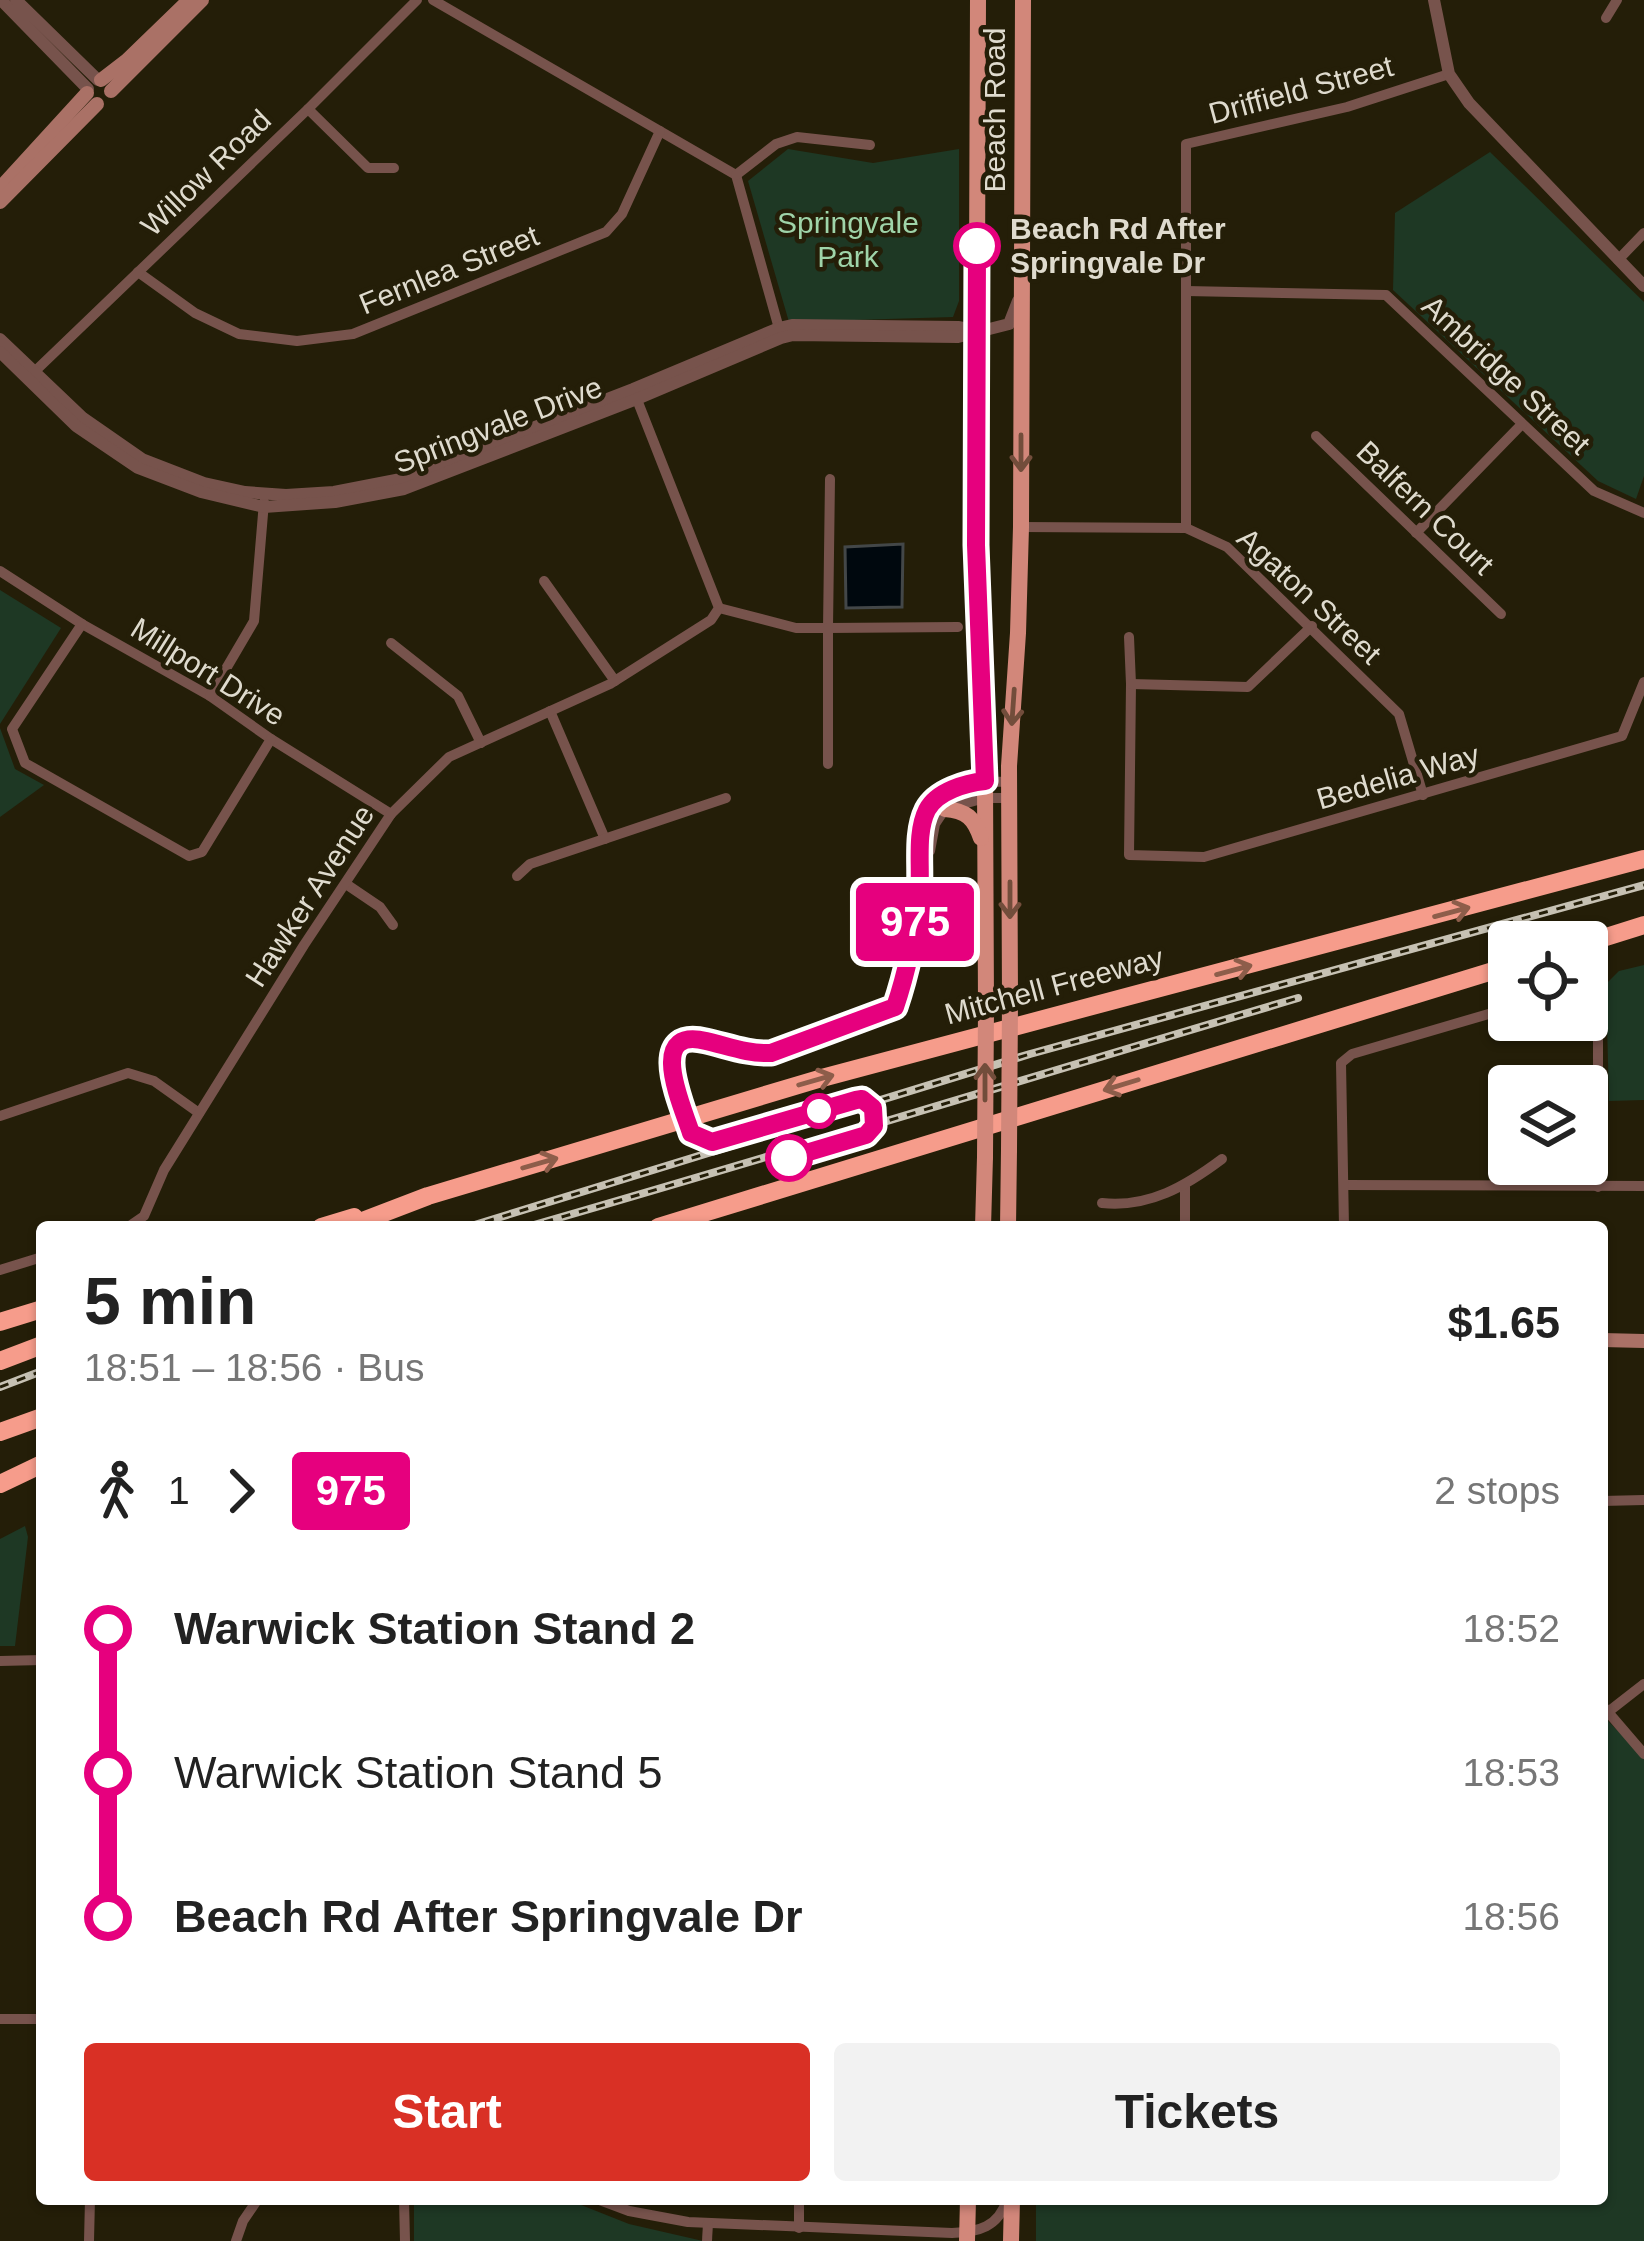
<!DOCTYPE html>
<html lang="en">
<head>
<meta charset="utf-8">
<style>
  body { margin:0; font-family:Helvetica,sans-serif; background:#f2f2f2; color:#222; height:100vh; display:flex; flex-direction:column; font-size:45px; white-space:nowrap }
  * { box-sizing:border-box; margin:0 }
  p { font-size:39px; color:#767676 }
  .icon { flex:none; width:66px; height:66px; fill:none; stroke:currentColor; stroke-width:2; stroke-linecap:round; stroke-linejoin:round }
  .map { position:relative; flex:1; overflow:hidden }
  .side { position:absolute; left:36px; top:1221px; width:1572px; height:984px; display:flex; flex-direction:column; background:#fff; border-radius:12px; box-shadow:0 3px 9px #0004 }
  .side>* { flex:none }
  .badge { padding:0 24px; border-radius:9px; font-size:42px; line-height:78px }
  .controls { position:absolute; left:1488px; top:921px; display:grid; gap:24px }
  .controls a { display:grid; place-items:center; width:120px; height:120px; border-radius:12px; background:#fff; box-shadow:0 3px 9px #0004; font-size:60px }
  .map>.badge { position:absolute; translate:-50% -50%; box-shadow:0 0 0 6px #fff }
  .legs { display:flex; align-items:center; gap:18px; height:132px; padding:0 48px; font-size:39px }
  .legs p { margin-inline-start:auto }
  .headline { display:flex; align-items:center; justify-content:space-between; height:204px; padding:0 48px }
  h1 { font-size:66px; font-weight:700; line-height:90px }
  .cta { display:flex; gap:24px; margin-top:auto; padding:24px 48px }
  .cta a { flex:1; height:138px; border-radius:12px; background:#d93025; color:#fff; font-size:48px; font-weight:700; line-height:138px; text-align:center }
  .cta a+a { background:#f2f2f2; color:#222 }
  ul { padding:0 48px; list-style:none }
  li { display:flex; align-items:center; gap:42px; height:144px; font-size:45px }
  li i { display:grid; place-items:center; width:18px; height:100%; margin:0 15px; background:currentColor }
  li i::after { content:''; width:30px; height:30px; margin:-15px; border:9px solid; border-radius:50%; background:#fff }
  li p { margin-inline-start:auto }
  li:first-child i { background:linear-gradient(#0000 50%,currentColor 0) }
  li:last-child i { background:linear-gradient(currentColor 50%,#0000 0) }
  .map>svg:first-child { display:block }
  .green { fill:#1e3824 }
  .water { fill:#00080e; stroke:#434748; stroke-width:3 }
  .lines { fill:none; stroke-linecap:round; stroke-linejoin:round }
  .minor { stroke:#77534c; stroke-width:10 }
  .tertiary { stroke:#77534c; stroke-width:12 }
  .secondary { stroke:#aa7166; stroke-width:14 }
  .primary { stroke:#d2877a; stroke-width:16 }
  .motorway { stroke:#f69c8b; stroke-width:18 }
  .rail-casing { stroke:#c6c1b3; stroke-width:8 }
  .rail { stroke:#241e08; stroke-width:3; stroke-dasharray:9; stroke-linecap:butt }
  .primary-bridge { stroke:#d2877a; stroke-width:16 }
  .oneway { stroke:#724d3b }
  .oneway2 { stroke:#8d5d4a }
  .line-1-casing { stroke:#fff; stroke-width:27 }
  .line-1 { stroke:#e6007e; stroke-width:18 }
  .stop-1-dot { fill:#fff; stroke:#e6007e; stroke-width:6 }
  .labels { text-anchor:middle; stroke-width:9; stroke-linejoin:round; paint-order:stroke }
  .street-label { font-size:30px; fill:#dfdbce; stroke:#241e08 }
  .park-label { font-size:30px; fill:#9fd4a9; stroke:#241e08 }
  .stop-label { font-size:30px; font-weight:bold; fill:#dfdbce; stroke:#241e08; text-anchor:start }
</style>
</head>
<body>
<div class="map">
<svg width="1644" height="2241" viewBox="0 0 1644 2241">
  <rect width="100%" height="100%" fill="#241e08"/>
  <g class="green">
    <polygon points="788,149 873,163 959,149 959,301 953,317 789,322 748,181"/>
    <polygon points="1490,152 1644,302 1644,476 1636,499 1598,481 1393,290 1395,213"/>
    <polygon points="0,590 61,628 0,724"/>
    <polygon points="0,728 15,769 44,785 0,817"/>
    <polygon points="1644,965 1644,1100 1609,1101 1606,984 1619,971"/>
    <polygon points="25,1526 28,1537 15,1646 0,1646 0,1539"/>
    <polygon points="1602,1715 1644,1757 1644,2241 1036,2241 1036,2199 1602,2199"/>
    <polygon points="414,2199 566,2199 629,2224 703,2241 414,2241"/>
  </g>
  <polygon class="water" points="903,544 902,607 846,608 845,547"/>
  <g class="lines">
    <g class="minor">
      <polyline points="433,0 736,175 780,332"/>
      <polyline points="1606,18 1617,0"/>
      <polyline points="308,109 368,168 394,168"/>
      <polyline points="736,175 776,144 797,137 870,145"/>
      <polyline points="1618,260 1644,233"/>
      <polyline points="138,272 195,313 239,334 297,341 353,334 606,232 622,214 660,131"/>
      <polyline points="1186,291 1386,295 1594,491 1644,513"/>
      <polyline points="29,377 308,109 417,0"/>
      <polyline points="1316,436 1501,614"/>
      <polyline points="1021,527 1186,528 1227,547 1399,714 1423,795"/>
      <polyline points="1186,528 1186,144 1347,107 1449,74"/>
      <polyline points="1416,533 1522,424"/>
      <polyline points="0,571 82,624 210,696 271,739 391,814"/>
      <polyline points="544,581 615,681"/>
      <polyline points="719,608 796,628 828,628 830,479"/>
      <polyline points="82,624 12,729 25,763 189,856 202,852 271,739"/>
      <polyline points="1129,637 1131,684 1129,855 1204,857 1622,736 1644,682"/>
      <polyline points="391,643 458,696 481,743"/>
      <polyline points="1131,684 1248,687 1312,626"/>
      <polyline points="210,696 254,621 264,502"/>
      <polyline points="550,711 605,839"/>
      <polyline points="828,764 828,628 958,627"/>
      <polyline points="930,851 935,824 945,809 985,798 1009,798"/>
      <polyline points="517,876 530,864 726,798"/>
      <path d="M920,878C922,843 914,807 951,791C972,783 987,781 1009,782"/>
      <polyline points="346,884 380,907 393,925"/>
      <polyline points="1587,989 1595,993 1598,999 1598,1187"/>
      <polyline points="0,1116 128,1073 154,1081 199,1113"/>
      <polyline points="1344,1185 1644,1186"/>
      <polyline points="1185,1187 1185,1227"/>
      <path d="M1102,1203C1149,1208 1186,1186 1222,1159"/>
      <polyline points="128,1227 144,1216 164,1170 304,945 391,814 449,757 610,684 711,620 719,608 634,392"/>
      <polyline points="1344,1227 1341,1063 1352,1054 1509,1008"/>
      <polyline points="0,1270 42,1257"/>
      <polyline points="1602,1501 1644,1500"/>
      <polyline points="0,1661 42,1660"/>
      <polyline points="1602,1705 1644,1754"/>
      <polyline points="1608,1712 1644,1684"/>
      <polyline points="0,2019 42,2019"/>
      <polyline points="404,2199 405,2241"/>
      <path d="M597,2199L629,2211L688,2222L952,2233C979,2232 998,2227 1007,2200"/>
      <polyline points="799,2199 799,2228"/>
      <polyline points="89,2241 90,2199"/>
      <polyline points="236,2241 243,2221 258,2199"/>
      <polyline points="707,2241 708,2223"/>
    </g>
    <g class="tertiary">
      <polyline points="1,0 88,89"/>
      <polyline points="16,0 98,80"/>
      <polyline points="1434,0 1449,74 1469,103 1644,286"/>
      <polyline points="0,339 83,418 142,459 204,483 245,492 286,495 334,492 401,479 633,389 779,328 792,325 958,327 974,330"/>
      <polyline points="0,352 76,426 138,468 201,492 264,507 335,502 404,489 637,399 781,338 793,335 958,337 1009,324 1018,301"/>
    </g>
    <g class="secondary">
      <polyline points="101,80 127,60 189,0"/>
      <polyline points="111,91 202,0"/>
      <polyline points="0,188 87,93"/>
      <polyline points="0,202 97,104"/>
      <polyline points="1602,1340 1644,1341"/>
    </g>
    <g class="primary">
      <polyline points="978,0 976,545 985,781 986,1007"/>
      <path d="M945,809C967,811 974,818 981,838"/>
      <polyline points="1010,1001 1009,766 1018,633 1021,527 1023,0"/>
      <polyline points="983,1227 985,1157"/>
      <polyline points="1008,1227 1009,1150"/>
      <polyline points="967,2241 968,2199"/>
      <polyline points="1011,2241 1012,2199"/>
    </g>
    <g class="motorway">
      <polyline points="1587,943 1644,925"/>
      <polyline points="321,1227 354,1217"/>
      <polyline points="347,1227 428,1196 822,1078 1644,859"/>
      <polyline points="658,1227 1509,966"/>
      <polyline points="0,1322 42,1309"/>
      <polyline points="0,1361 42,1345"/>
      <polyline points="0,1432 42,1417"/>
      <polyline points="0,1484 42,1464"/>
    </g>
    <g class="rail-casing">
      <g id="rail">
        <polyline points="468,1227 1030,1054 1644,885"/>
        <path d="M527,1227C785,1153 1041,1074 1298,998"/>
        <polyline points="0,1387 42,1371"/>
      </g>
    </g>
    <use href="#rail" class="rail"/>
    <g class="primary-bridge">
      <polyline points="1009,1150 1010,1001"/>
      <polyline points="985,1157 986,1007"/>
    </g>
  </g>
  <defs><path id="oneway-shaft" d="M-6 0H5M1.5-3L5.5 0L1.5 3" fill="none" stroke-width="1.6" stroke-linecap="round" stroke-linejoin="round" transform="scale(3)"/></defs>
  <g class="oneway">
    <use href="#oneway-shaft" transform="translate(1021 453) rotate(90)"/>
    <use href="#oneway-shaft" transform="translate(1013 707) rotate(94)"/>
    <use href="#oneway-shaft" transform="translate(1010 900) rotate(90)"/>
    <use href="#oneway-shaft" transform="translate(985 1082) rotate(-90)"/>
  </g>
  <g class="oneway2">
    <use href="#oneway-shaft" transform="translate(1452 912) rotate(-15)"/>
    <use href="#oneway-shaft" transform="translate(1234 970) rotate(-15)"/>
    <use href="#oneway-shaft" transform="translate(816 1080) rotate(-16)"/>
    <use href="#oneway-shaft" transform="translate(1121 1085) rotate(163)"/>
    <use href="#oneway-shaft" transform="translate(540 1163) rotate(-16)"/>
  </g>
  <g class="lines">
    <g class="line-1-casing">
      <path id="line-1" d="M789,1158L866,1135L874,1126L873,1108L862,1099L856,1100L712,1142L691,1133C683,1107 645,1026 706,1041C728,1046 748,1054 771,1053L895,1007C906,975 916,930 919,895C922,869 915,834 927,810C937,791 966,783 985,781L976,545L977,246"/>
    </g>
    <use href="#line-1" class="line-1"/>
  </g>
  <g class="stop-1-dot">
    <circle cx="977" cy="246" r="21"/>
    <circle cx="819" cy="1111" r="15"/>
    <circle cx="789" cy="1158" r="21"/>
  </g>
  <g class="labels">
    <g class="street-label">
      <text transform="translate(1301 90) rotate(-15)" y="10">Driffield Street</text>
      <text transform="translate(995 110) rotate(-90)" y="10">Beach Road</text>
      <text transform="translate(206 173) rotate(-44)" y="10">Willow Road</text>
      <text transform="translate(449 270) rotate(-22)" y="10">Fernlea Street</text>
      <text transform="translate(1506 375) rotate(43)" y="10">Ambridge Street</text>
      <text transform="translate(498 425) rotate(-21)" y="10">Springvale Drive</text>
      <text transform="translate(1425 508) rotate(44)" y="10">Balfern Court</text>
      <text transform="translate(1309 596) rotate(43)" y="10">Agaton Street</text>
      <text transform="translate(208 672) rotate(32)" y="10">Millport Drive</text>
      <text transform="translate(1398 777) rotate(-16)" y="10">Bedelia Way</text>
      <text transform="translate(310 896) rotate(-57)" y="10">Hawker Avenue</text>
      <text transform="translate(1054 986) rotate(-15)" y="10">Mitchell Freeway</text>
    </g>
    <g class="park-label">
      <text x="848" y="233">Springvale<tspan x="848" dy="34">Park</tspan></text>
    </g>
    <g class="stop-label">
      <text x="1010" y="239">Beach Rd After<tspan x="1010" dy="34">Springvale Dr</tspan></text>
    </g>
  </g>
</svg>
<div class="controls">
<a><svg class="icon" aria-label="locate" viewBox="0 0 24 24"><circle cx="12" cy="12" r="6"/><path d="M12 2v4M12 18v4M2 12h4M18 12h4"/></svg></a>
<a><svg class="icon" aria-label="layers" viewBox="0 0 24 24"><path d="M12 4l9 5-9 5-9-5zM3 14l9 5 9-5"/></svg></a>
</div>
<b class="badge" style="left:915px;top:922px;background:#e6007e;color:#fff">975</b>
<section class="side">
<div class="headline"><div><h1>5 min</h1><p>18:51 – 18:56 · Bus</p></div><b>$1.65</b></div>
<div class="legs"><svg class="icon" aria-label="walk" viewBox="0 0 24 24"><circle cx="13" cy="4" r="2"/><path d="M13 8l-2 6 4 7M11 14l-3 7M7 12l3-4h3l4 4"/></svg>1<svg class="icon" aria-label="forward" viewBox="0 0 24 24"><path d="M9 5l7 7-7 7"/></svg><b class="badge" style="background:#e6007e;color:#fff">975</b><p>2 stops</p></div>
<ul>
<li><i style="color:#e6007e"></i><b>Warwick Station Stand 2</b><p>18:52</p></li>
<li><i style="color:#e6007e"></i><span>Warwick Station Stand 5</span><p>18:53</p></li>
<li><i style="color:#e6007e"></i><b>Beach Rd After Springvale Dr</b><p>18:56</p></li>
</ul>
<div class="cta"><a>Start</a><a>Tickets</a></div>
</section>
</div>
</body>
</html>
